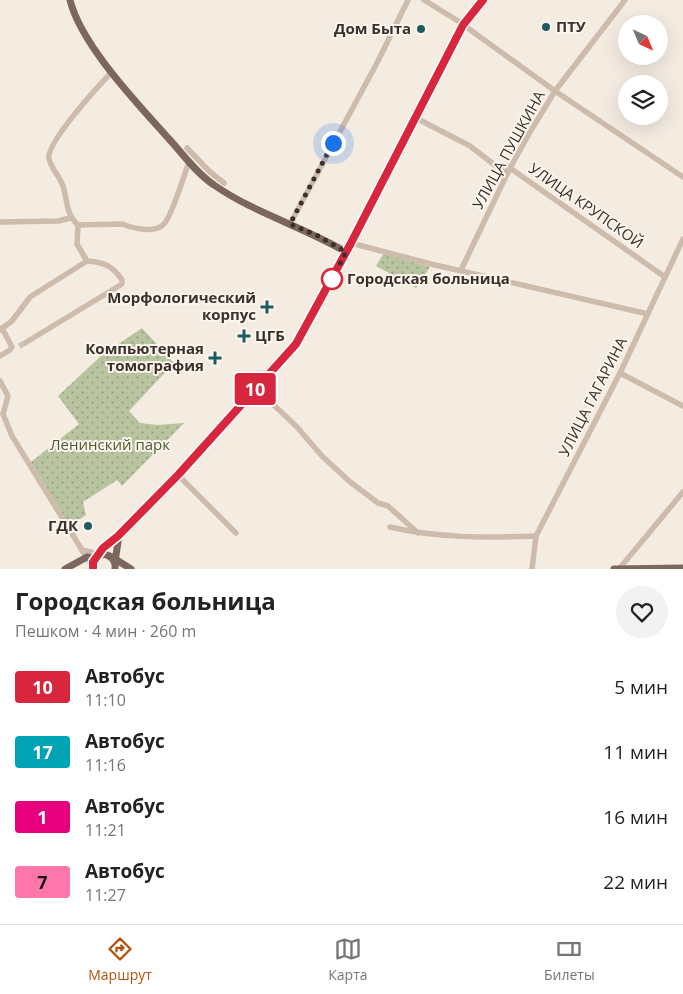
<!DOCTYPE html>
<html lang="ru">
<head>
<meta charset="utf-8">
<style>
  body { margin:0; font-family:"Open Sans",sans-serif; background:#f2f2f2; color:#222; height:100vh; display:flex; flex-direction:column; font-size:19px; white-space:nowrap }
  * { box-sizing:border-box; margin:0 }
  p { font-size:16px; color:#767676 }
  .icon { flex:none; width:28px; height:28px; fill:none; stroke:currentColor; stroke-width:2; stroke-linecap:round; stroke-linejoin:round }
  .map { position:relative; height:569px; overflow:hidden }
  .drawer { display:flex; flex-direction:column; background:#fff; flex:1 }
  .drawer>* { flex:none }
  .badge { padding:0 10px; border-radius:4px; font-size:18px; line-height:32px }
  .needle { width:32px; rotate:136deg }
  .tools { position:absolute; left:618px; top:15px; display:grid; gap:10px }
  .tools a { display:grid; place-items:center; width:50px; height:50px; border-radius:50%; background:#fff; box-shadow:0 5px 20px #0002; font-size:25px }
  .you { position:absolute; width:25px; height:25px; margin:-12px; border:4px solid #fff; border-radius:50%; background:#1a73e8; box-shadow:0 0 0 8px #1a73e833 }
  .map>.badge { position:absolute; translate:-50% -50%; box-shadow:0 0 0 2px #fff }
  .round { display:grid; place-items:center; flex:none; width:52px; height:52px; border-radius:26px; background:#f2f2f2 }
  .summary { display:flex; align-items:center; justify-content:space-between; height:85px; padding:0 15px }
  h1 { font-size:24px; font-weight:700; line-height:38px }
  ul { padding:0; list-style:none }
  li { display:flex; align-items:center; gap:15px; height:65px; padding:0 15px }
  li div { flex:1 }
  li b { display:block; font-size:19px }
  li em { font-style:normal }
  li .badge { min-width:55px; font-weight:700; text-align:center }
  .tab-bar { display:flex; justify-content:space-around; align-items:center; height:70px; border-top:1px solid #e0e0e0; background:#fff; font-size:14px; color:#767676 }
  .tab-bar a { display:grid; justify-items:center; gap:2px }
  .tab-bar .current { color:#b45309 }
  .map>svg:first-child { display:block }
  .grass { fill:url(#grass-dots) }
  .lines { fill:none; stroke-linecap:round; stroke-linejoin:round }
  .minor-tunnel { stroke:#cfc6bd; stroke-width:5.5; stroke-dasharray:5.5 3; stroke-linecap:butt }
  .minor { stroke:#cdbbac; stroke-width:5.5 }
  .major { stroke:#7d675c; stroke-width:7 }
  .line-casing { stroke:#fff; stroke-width:11 }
  .line { stroke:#d7263d; stroke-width:8 }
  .walk { stroke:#3b302b; stroke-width:5; stroke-dasharray:0 9 }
  .poi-dot { fill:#1f5a5e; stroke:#fbf5ee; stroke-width:2 }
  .stop-dot { fill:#fff; stroke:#d7263d; stroke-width:2.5 }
  .labels { text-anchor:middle; stroke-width:4; stroke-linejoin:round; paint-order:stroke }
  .poi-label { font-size:15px; font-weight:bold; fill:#3b302b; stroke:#fbf5ee; text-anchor:end }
  .street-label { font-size:15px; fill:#3b302b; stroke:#fbf5ee }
  .stop-label { font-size:15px; font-weight:bold; fill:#3b302b; stroke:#fbf5ee; text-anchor:start }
  .park-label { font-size:15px; fill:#4a5a2e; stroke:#fbf5ee }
</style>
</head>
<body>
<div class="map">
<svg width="683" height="569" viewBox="0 0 683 569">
  <defs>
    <pattern id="grass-dots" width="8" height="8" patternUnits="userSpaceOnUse" patternTransform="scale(1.25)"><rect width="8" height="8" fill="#b8c4a0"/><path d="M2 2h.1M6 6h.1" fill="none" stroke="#97a083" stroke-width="1.8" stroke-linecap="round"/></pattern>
  </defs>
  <rect width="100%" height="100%" fill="#f4ebe1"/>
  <g class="grass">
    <polygon points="384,253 430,267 416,288 376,266"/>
    <polygon points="142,328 174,363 129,411 140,423 157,425 184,423 122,486 117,480 83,502 86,515 70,526 31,462 79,424 58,396 101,356"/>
  </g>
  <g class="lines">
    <polyline class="minor-tunnel" points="19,346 25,343"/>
    <g class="minor">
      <polyline points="424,0 458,21 555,91 683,177"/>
      <polyline points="416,118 470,146 505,173 510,168 665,277"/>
      <polyline points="187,148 209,171 224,183"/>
      <polyline points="0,222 58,221 70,218"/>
      <polyline points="290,224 377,63 408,0"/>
      <path d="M78,225L122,224C133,228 155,234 164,224C172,216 184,175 189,162"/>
      <polyline points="351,243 431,264 648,314"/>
      <polyline points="461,270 510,168 530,132 555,91 625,0"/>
      <path d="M0,330L12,321L30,297L87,261L77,244L78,225C65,213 68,201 63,186C60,177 51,168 49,159C45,144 100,84 112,72"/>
      <path d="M25,343L122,284V280C113,266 104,262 87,261"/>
      <polyline points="0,356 10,350 12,347 2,328"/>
      <polyline points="620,373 683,406"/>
      <polyline points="0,381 8,396 3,414 12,436 93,568"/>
      <polyline points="256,388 297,427 322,456 349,481 378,503 388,506 418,533"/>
      <polyline points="178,475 236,533"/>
      <path d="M390,527C437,538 487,538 536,536"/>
      <polyline points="82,550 94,553 98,556"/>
      <polyline points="532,569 536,536 620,373 683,239"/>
      <polyline points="619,569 683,492"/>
    </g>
    <g class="major">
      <path d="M70,0C81,45 138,104 169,139C183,154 196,173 214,185C254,213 304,227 346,252"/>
      <polyline points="99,556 103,548 120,535 178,475 296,344 351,243 463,25 482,0"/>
      <polyline points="112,557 131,569"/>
      <polyline points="115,562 119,535"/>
      <polyline points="65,569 87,557 95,559"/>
      <path d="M93,569C92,561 96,556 104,554C112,556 116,561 115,569"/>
      <polyline points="614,569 683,568"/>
    </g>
  </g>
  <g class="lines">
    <g class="line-casing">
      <polyline id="line" points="93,569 93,562 103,548 118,536 178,475 296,344 351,243 463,25 483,0"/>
    </g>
    <use href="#line" class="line"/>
    <polyline class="walk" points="332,279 346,252 318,236 290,224 333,143"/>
  </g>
  <g class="poi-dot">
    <circle cx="546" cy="27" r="5"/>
    <circle cx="421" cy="29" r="5"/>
    <path d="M264.5 299.5h5v5h5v5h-5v5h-5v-5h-5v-5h5z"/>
    <path d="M241.5 328.5h5v5h5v5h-5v5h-5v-5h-5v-5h5z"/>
    <path d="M212.5 350.5h5v5h5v5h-5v5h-5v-5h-5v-5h5z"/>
    <circle cx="88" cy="526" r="5"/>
  </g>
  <circle class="stop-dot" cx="332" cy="279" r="10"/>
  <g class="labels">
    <g class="poi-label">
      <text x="556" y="32" text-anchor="start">ПТУ</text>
      <text x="411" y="34">Дом Быта</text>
      <text x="256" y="303">Морфологический<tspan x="256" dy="17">корпус</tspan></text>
      <text x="255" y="341" text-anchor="start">ЦГБ</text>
      <text x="204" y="354">Компьютерная<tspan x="204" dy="17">томография</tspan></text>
      <text x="78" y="531">ГДК</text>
    </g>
    <g class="street-label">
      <text transform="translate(509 150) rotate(-61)" y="5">УЛИЦА ПУШКИНА</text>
      <text transform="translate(586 206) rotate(35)" y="5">УЛИЦА КРУПСКОЙ</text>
      <text transform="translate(593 397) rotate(-63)" y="5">УЛИЦА ГАГАРИНА</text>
    </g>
    <g class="stop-label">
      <text x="347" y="284">Городская больница</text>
    </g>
    <g class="park-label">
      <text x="110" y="450">Ленинский парк</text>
    </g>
  </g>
</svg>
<div class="tools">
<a><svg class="needle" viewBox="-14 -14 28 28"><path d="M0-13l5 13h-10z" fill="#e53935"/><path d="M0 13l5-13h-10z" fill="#767676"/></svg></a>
<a><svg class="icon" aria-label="layers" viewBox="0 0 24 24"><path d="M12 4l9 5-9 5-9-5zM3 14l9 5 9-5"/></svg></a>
</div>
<div class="you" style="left:333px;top:143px"></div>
<b class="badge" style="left:255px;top:389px;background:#d7263d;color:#fff">10</b>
</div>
<section class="drawer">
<div class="summary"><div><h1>Городская больница</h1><p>Пешком · 4 мин · 260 m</p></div><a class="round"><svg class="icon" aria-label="heart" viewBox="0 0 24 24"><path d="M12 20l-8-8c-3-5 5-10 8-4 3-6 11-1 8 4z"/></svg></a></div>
<ul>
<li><span class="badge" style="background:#d7263d;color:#fff">10</span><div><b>Автобус</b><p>11:10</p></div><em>5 мин</em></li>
<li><span class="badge" style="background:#00a3b4;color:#fff">17</span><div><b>Автобус</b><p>11:16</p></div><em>11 мин</em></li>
<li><span class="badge" style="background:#e6007e;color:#fff">1</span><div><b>Автобус</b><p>11:21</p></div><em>16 мин</em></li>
<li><span class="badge" style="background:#f7a;color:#111">7</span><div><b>Автобус</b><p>11:27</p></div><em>22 мин</em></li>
</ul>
</section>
<nav class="tab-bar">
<a class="current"><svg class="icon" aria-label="directions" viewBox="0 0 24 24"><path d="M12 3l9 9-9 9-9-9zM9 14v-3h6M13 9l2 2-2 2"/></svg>Маршрут</a>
<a><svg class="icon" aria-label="map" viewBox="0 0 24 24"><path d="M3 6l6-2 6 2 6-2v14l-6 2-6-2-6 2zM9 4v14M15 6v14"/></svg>Карта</a>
<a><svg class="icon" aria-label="tickets" viewBox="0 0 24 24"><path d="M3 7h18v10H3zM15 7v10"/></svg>Билеты</a>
</nav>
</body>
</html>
